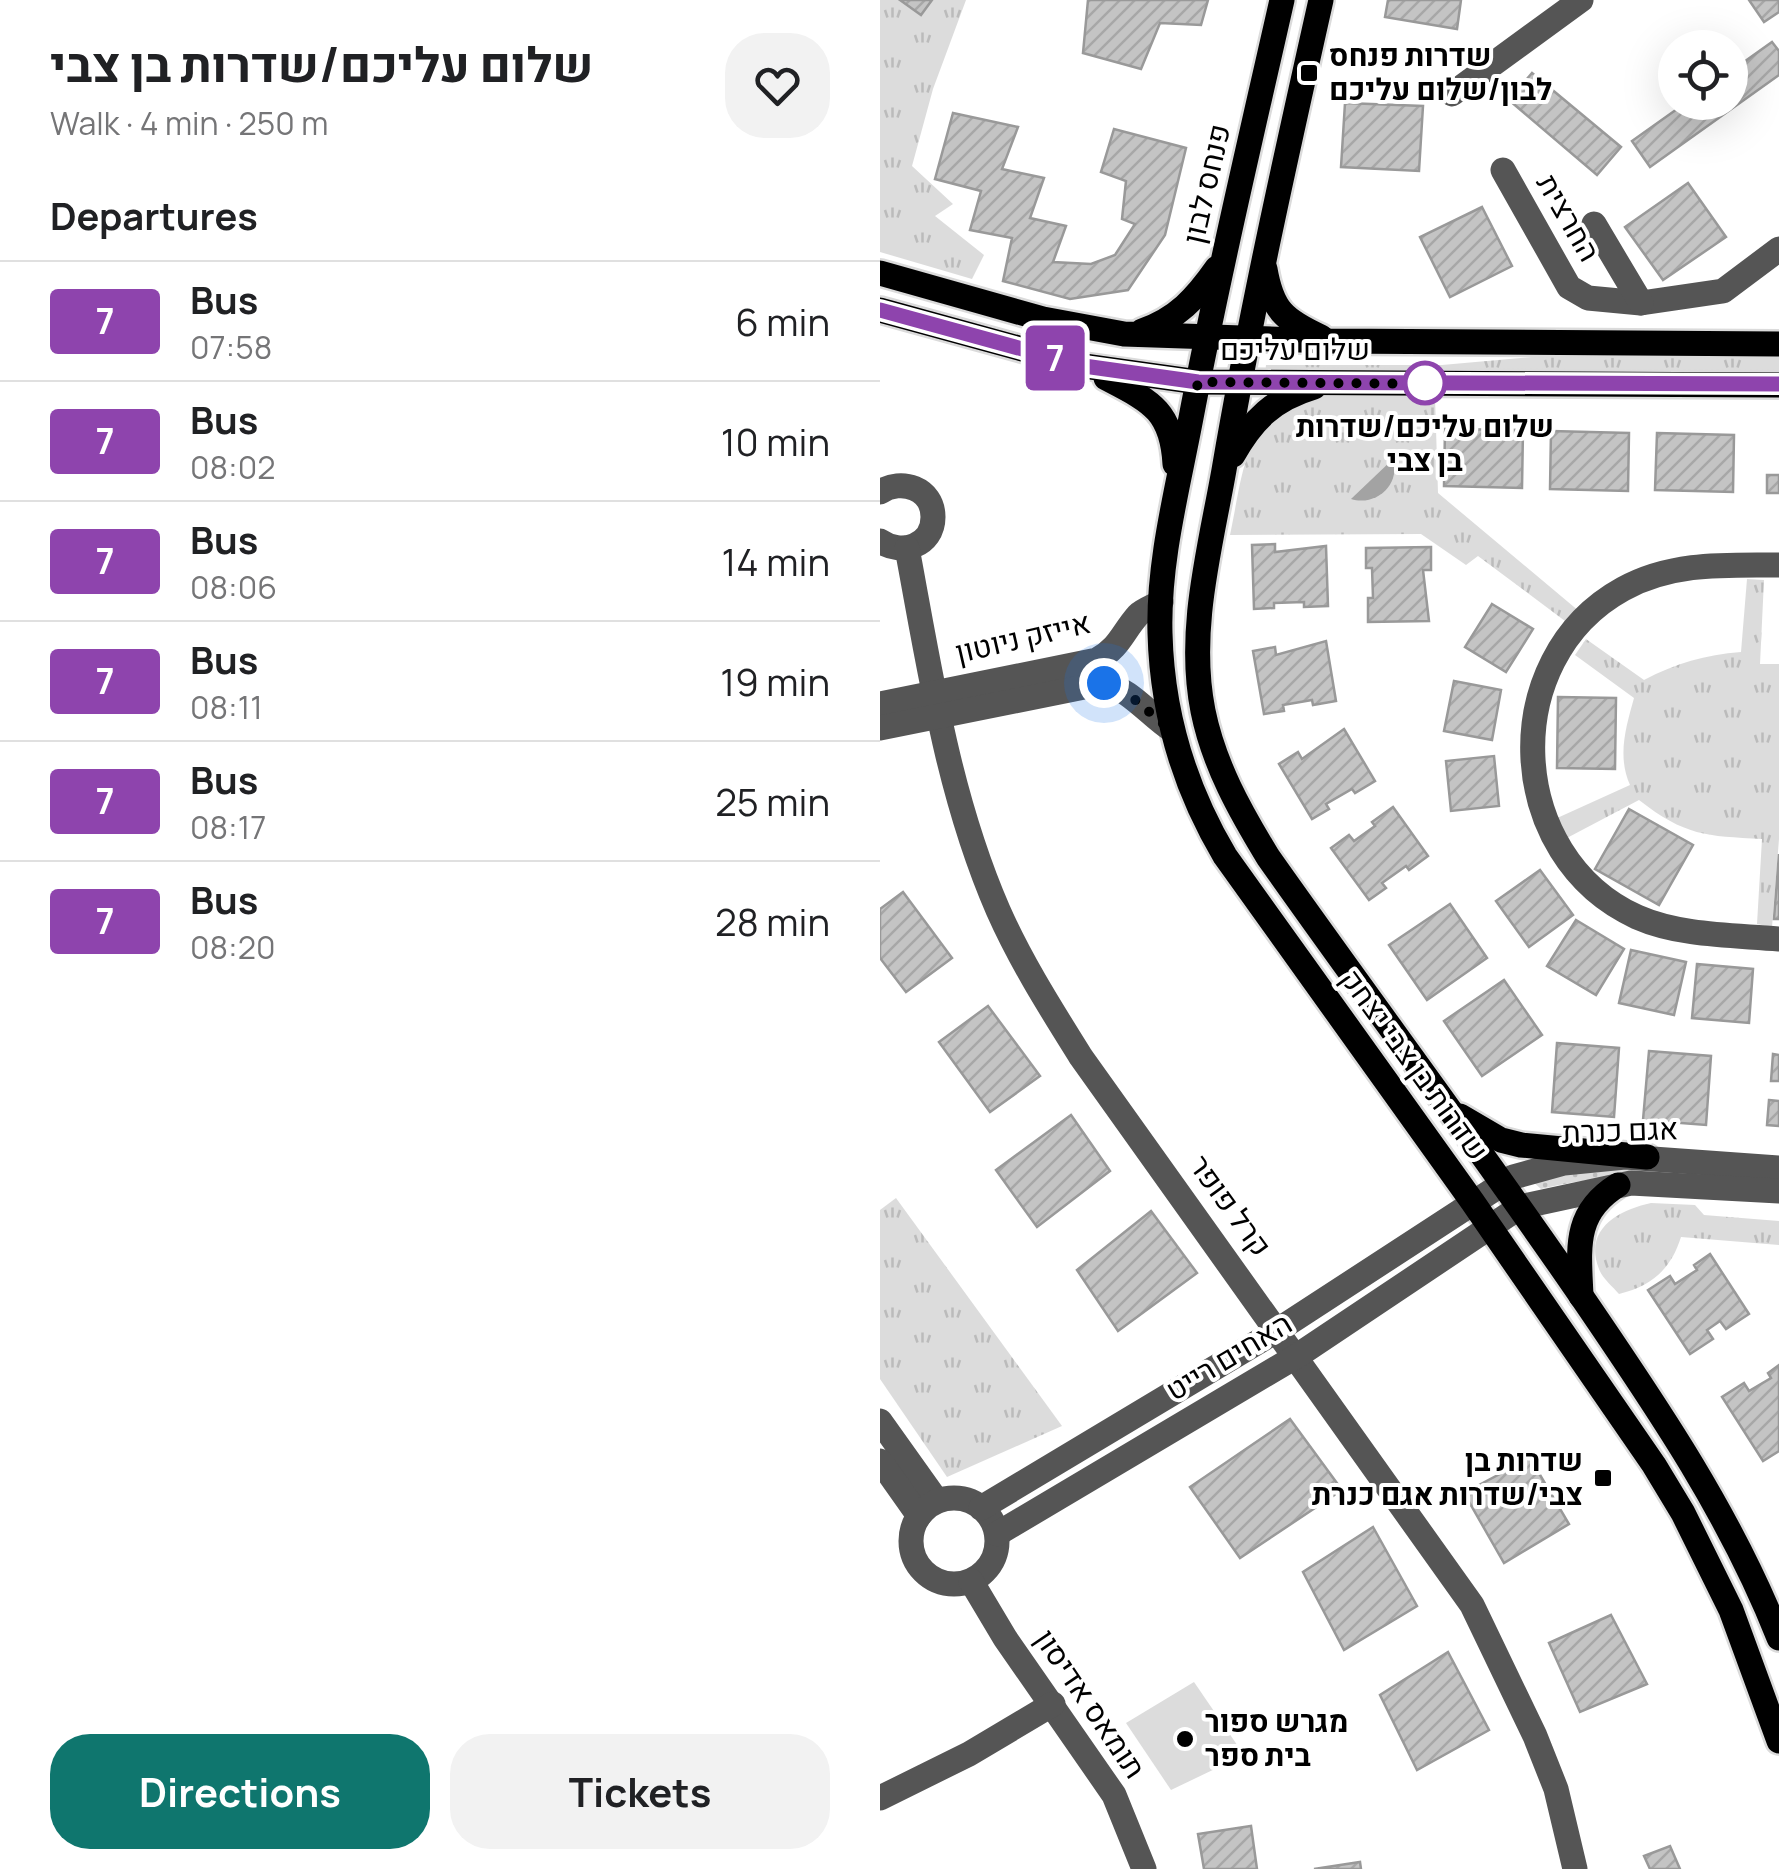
<!DOCTYPE html>
<html lang="en">
<head>
<meta charset="utf-8">
<style>
  body { margin:0; font-family:Manrope,Heebo,sans-serif; background:#f2f2f2; color:#202124; height:100vh; display:flex; flex-direction:column; font-size:38px; white-space:nowrap }
  * { box-sizing:border-box; margin:0 }
  p { font-size:32px; color:#757577 }
  .icon { flex:none; width:55px; height:55px; fill:none; stroke:currentColor; stroke-width:2; stroke-linecap:round; stroke-linejoin:round }
  .map { position:relative; flex:1; overflow:hidden }
  .sheet { display:flex; flex-direction:column; background:#fff; width:880px }
  .sheet>* { flex:none }
  .badge { padding:0 20px; border-radius:8px; font-size:35px; line-height:65px }
  .controls { position:absolute; left:778px; top:30px; display:grid; gap:20px }
  .controls a { display:grid; place-items:center; width:90px; height:90px; border-radius:50%; background:#fff; box-shadow:0 10px 40px #0002; font-size:50px }
  .you { position:absolute; width:50px; height:50px; margin:-25px; border:8px solid #fff; border-radius:50%; background:#1a73e8; box-shadow:0 0 0 15px #1a73e833 }
  .map>.badge { position:absolute; translate:-50% -50%; box-shadow:0 0 0 5px #fff }
  h2 { padding:0 50px; font-size:38px; line-height:90px }
  .round { display:grid; place-items:center; flex:none; width:105px; height:105px; border-radius:40px; background:#f2f2f2 }
  .head { display:flex; align-items:center; justify-content:space-between; height:170px; padding:0 50px }
  h1 { font-size:48px; font-weight:700; line-height:75px }
  .cta { display:flex; gap:20px; margin-top:auto; padding:20px 50px }
  .cta a { flex:1; height:115px; border-radius:40px; background:#0f766e; color:#fff; font-size:40px; font-weight:700; line-height:115px; text-align:center }
  .cta a+a { background:#f2f2f2; color:#202124 }
  ul { padding:0; list-style:none }
  li { display:flex; align-items:center; gap:30px; height:120px; padding:0 50px; border-top:2px solid #e0e0e0 }
  li div { flex:1 }
  li b { display:block; font-size:38px }
  li em { font-style:normal }
  li .badge { min-width:110px; font-weight:700; text-align:center }
  main { display:flex; flex:1; min-height:0 }
  .map>svg:first-child { display:block }
  .grass { fill:url(#grass-tufts) }
  .garden { fill:url(#garden-dots) }
  .pitch { fill:#dcdcdc }
  .water { fill:#a3a3a3 }
  .building { fill:url(#building-hatch); stroke:#999; stroke-width:2.5 }
  .lines { fill:none; stroke-linecap:round; stroke-linejoin:round }
  .major-casing { stroke:#dbdbdb; stroke-width:30 }
  .minor { stroke:#555; stroke-width:25 }
  .major { stroke:#000; stroke-width:25 }
  .line-casing { stroke:#fff; stroke-width:22 }
  .line { stroke:#8e44ad; stroke-width:15 }
  .walk { stroke:#000; stroke-width:10; stroke-dasharray:0 18 }
  .poi-dot { fill:#000; stroke:#fff; stroke-width:4 }
  .stop-dot { fill:#fff; stroke:#8e44ad; stroke-width:5 }
  .labels { text-anchor:middle; stroke-width:8; stroke-linejoin:round; paint-order:stroke }
  .poi-label { font-size:30px; font-weight:bold; fill:#000; stroke:#fff; text-anchor:start }
  .street-label { font-size:30px; fill:#000; stroke:#fff }
  .stop-label { font-size:30px; font-weight:bold; fill:#000; stroke:#fff }
</style>
</head>
<body>
<main>
<section class="sheet">
<div class="head"><div><h1>שלום עליכם/שדרות בן צבי</h1><p>Walk · 4 min · 250 m</p></div><a class="round"><svg class="icon" aria-label="heart" viewBox="0 0 24 24"><path d="M12 20l-8-8c-3-5 5-10 8-4 3-6 11-1 8 4z"/></svg></a></div>
<h2>Departures</h2>
<ul>
<li><span class="badge" style="background:#8e44ad;color:#fff">7</span><div><b>Bus</b><p>07:58</p></div><em>6 min</em></li>
<li><span class="badge" style="background:#8e44ad;color:#fff">7</span><div><b>Bus</b><p>08:02</p></div><em>10 min</em></li>
<li><span class="badge" style="background:#8e44ad;color:#fff">7</span><div><b>Bus</b><p>08:06</p></div><em>14 min</em></li>
<li><span class="badge" style="background:#8e44ad;color:#fff">7</span><div><b>Bus</b><p>08:11</p></div><em>19 min</em></li>
<li><span class="badge" style="background:#8e44ad;color:#fff">7</span><div><b>Bus</b><p>08:17</p></div><em>25 min</em></li>
<li><span class="badge" style="background:#8e44ad;color:#fff">7</span><div><b>Bus</b><p>08:20</p></div><em>28 min</em></li>
</ul>
<div class="cta"><a>Directions</a><a>Tickets</a></div>
</section>
<div class="map">
<svg width="899" height="1869" viewBox="0 0 899 1869">
  <defs>
    <pattern id="grass-tufts" width="24" height="20" patternUnits="userSpaceOnUse" patternTransform="scale(2.5)"><rect width="24" height="20" fill="#dcdcdc"/><path d="M3 7l-1-3M5 7V3M7 7l1-3M15 17l-1-3M17 17v-4M19 17l1-3" fill="none" stroke="#bbb"/></pattern>
    <pattern id="garden-dots" width="8" height="8" patternUnits="userSpaceOnUse" patternTransform="scale(2.5)"><rect width="8" height="8" fill="#dcdcdc"/><path d="M2 2h.1M6 6h.1" fill="none" stroke="#bbb" stroke-width="1.8" stroke-linecap="round"/></pattern>
    <pattern id="building-hatch" width="6" height="6" patternUnits="userSpaceOnUse" patternTransform="scale(2.5)"><rect width="6" height="6" fill="#c4c4c4"/><path d="M-1 1l2-2M0 6l6-6M5 7l2-2" fill="none" stroke="#a7a7a7"/></pattern>
  </defs>
  <rect width="100%" height="100%" fill="#fff"/>
  <g class="grass">
    <polygon points="0,0 86,0 53,89 32,166 73,204 55,216 104,255 92,279 0,252"/>
    <polygon points="707,352 899,353 899,374 385,374 386,365 562,365"/>
    <path d="M448,395L555,397L558,493L700,612L689,624L598,556L586,565L541,534L350,535C366,459 362,416 448,395Z"/>
    <path d="M867,579L884,580L880,664H899V839L892,927L877,924L882,839C826,836 805,836 759,800L685,839L675,819L750,785C737,756 746,727 754,698L695,655L706,639L764,680C796,663 825,655 861,652Z"/>
    <polygon points="16,1198 182,1426 67,1477 0,1379 0,1210"/>
    <path d="M771,1203L815,1205L824,1215L899,1221V1245L801,1237C791,1269 772,1286 739,1294C733,1287 722,1278 719,1269C703,1229 739,1210 771,1203Z"/>
  </g>
  <path class="garden" d="M738,1167L899,1179C819,1177 740,1169 661,1189L651,1180Z"/>
  <polygon class="pitch" points="314,1682 364,1755 291,1790 246,1723"/>
  <path class="water" d="M513,459C521,484 496,507 471,499Z"/>
  <g class="building">
    <polygon points="20,0 52,0 41,15"/>
    <polygon points="208,0 328,0 321,25 280,23 261,69 203,53"/>
    <polygon points="508,0 581,0 577,29 505,17"/>
    <polygon points="869,0 899,0 899,12 884,22"/>
    <polygon points="892,42 899,51 899,75 770,167 752,141 807,102 850,102 850,72"/>
    <polygon points="652,73 741,147 717,175 629,100"/>
    <polygon points="465,103 543,106 539,171 461,167"/>
    <polygon points="73,113 138,127 122,169 164,178 150,218 186,226 173,262 211,264 235,255 255,224 242,219 246,181 221,172 234,129 306,148 285,235 248,290 190,299 123,281 132,238 90,230 101,191 55,179"/>
    <polygon points="808,183 846,237 783,280 745,227"/>
    <polygon points="602,207 632,266 570,297 540,237"/>
    <polygon points="565,429 643,430 642,488 564,486"/>
    <polygon points="671,431 749,433 748,491 670,489"/>
    <polygon points="777,433 854,435 853,492 775,490"/>
    <rect x="887" y="475" width="12" height="18"/>
    <polygon points="395,544 395,552 446,546 448,606 424,607 424,602 394,603 394,608 374,609 372,545"/>
    <polygon points="551,547 551,570 543,570 549,621 488,622 488,598 493,598 492,568 486,568 486,548"/>
    <polygon points="612,604 653,629 626,672 585,647"/>
    <polygon points="446,641 456,701 433,705 432,700 403,705 404,711 384,714 373,651 395,647 396,655"/>
    <polygon points="574,681 621,690 612,740 564,731"/>
    <polygon points="678,697 736,698 735,769 677,768"/>
    <polygon points="464,729 495,781 475,793 472,789 446,804 449,809 432,819 399,764 418,752 422,759"/>
    <polygon points="614,756 619,806 571,811 566,761"/>
    <polygon points="513,807 548,856 529,870 526,866 502,883 506,888 489,900 451,848 469,835 474,841 495,826 492,822"/>
    <polygon points="749,809 813,845 779,905 715,869"/>
    <polygon points="899,854 899,919 894,919"/>
    <polygon points="660,870 693,915 649,947 616,901"/>
    <polygon points="23,892 72,958 26,992 0,958 0,909"/>
    <polygon points="570,904 607,958 547,1000 509,945"/>
    <polygon points="696,920 744,949 716,995 667,966"/>
    <polygon points="751,950 806,962 794,1015 739,1003"/>
    <polygon points="817,964 873,969 869,1023 812,1018"/>
    <polygon points="624,980 662,1035 602,1076 564,1021"/>
    <polygon points="108,1006 160,1076 110,1112 59,1042"/>
    <polygon points="677,1043 739,1048 734,1117 672,1112"/>
    <polygon points="769,1051 831,1056 826,1125 763,1120"/>
    <polygon points="893,1054 899,1055 899,1081 891,1081"/>
    <polygon points="889,1100 899,1101 899,1126 887,1125"/>
    <polygon points="191,1115 230,1171 157,1227 116,1170"/>
    <polygon points="271,1211 317,1273 238,1331 197,1270"/>
    <polygon points="830,1254 869,1314 846,1329 840,1321 827,1330 833,1339 810,1354 768,1290 790,1276 795,1284 817,1270 814,1265"/>
    <polygon points="899,1365 899,1451 883,1461 842,1397 864,1383 869,1391 891,1378 888,1373"/>
    <polygon points="410,1419 462,1490 360,1558 310,1487"/>
    <polygon points="650,1458 689,1524 624,1563 584,1493"/>
    <polygon points="493,1527 537,1606 464,1650 423,1572"/>
    <polygon points="731,1615 767,1684 700,1712 669,1643"/>
    <polygon points="568,1652 609,1730 537,1770 500,1695"/>
    <polygon points="371,1826 377,1869 324,1869 318,1834"/>
    <polygon points="790,1846 800,1869 770,1869 764,1856"/>
    <polygon points="480,1862 481,1869 434,1869"/>
  </g>
  <g class="lines">
    <g class="major-casing">
      <g id="major">
        <path d="M402,0C370,141 337,281 310,423C297,491 278,563 280,633C282,714 304,787 345,856L592,1201L774,1465L803,1513L851,1610L899,1741"/>
        <path d="M441,0C406,156 371,312 344,470C330,549 307,631 323,711C334,765 360,811 388,857C493,1006 603,1152 706,1303C779,1410 851,1516 899,1638"/>
        <path d="M385,269C392,310 404,320 441,337"/>
        <polyline points="0,273 163,319 244,334 450,341 899,344"/>
        <polyline points="0,310 204,366 318,382 899,385"/>
        <path d="M262,331C297,319 316,298 337,268"/>
        <path d="M226,378C270,401 292,410 295,464"/>
        <path d="M353,455C373,419 394,399 434,387"/>
        <polyline points="580,1116 621,1140 641,1145 767,1157"/>
        <path d="M701,1296C699,1248 693,1213 738,1185"/>
      </g>
    </g>
    <g class="minor">
      <polyline points="572,94 701,0"/>
      <polyline points="623,170 689,287 708,298 761,303 843,291 899,249"/>
      <polyline points="714,224 761,303"/>
      <path d="M0,492C21,478 53,488 53,517C53,546 21,556 0,541"/>
      <path d="M27,548C50,671 68,795 118,910C141,962 171,1009 201,1057L592,1605L655,1736L676,1789L695,1869"/>
      <path d="M899,565C845,565 792,562 743,589C616,659 625,857 757,917C800,936 853,935 899,939"/>
      <path d="M0,704L217,660C240,647 242,633 258,615C263,610 274,606 281,602"/>
      <path d="M0,728L224,683C251,690 269,715 292,730"/>
      <polyline points="0,1421 57,1501"/>
      <polyline points="0,1461 39,1516"/>
      <circle cx="74" cy="1541" r="43"/>
      <polyline points="101,1508 398,1330 633,1177 684,1163 745,1157 899,1168"/>
      <polyline points="117,1534 417,1356 640,1207 751,1183 899,1191"/>
      <polyline points="91,1581 125,1638 234,1795 264,1869"/>
      <polyline points="0,1798 89,1754 173,1704"/>
    </g>
    <use href="#major" class="major"/>
  </g>
  <g class="lines">
    <g class="line-casing">
      <polyline id="line" points="0,310 204,366 318,382 899,384"/>
    </g>
    <use href="#line" class="line"/>
    <path class="walk" d="M224,683C251,690 269,715 292,730C286,697 280,663 280,629C279,547 302,463 318,382L558,384L545,383"/>
  </g>
  <g class="poi-dot">
    <rect x="419" y="63" width="20" height="20" rx="5"/>
    <rect x="713" y="1468" width="20" height="20" rx="5"/>
    <circle cx="305" cy="1739" r="10"/>
  </g>
  <circle class="stop-dot" cx="545" cy="383" r="20"/>
  <g class="labels">
    <g class="poi-label">
      <text x="449" y="66">שדרות פנחס<tspan x="449" dy="34">לבון/שלום עליכם</tspan></text>
      <text x="703" y="1471" text-anchor="end">שדרות בן<tspan x="703" dy="34">צבי/שדרות אגם כנרת</tspan></text>
      <text x="325" y="1732">מגרש ספור<tspan x="325" dy="34">בית ספר</tspan></text>
    </g>
    <g class="street-label">
      <text transform="translate(327 184) rotate(-77)" y="10">פנחס לבון</text>
      <text transform="translate(688 218) rotate(60)" y="10">החרצית</text>
      <text x="415" y="360">שלום עליכם</text>
      <text transform="translate(143 638) rotate(-13)" y="10">אייזק ניוטון</text>
      <text transform="translate(534 1065) rotate(54)" y="10">שדרות בן צבי יצחק</text>
      <text transform="translate(740 1131) rotate(-2)" y="10">אגם כנרת</text>
      <text transform="translate(350 1206) rotate(54)" y="10">קרל פופר</text>
      <text transform="translate(349 1357) rotate(-31)" y="10">האחים רייט</text>
      <text transform="translate(210 1704) rotate(56)" y="10">תומאס אדיסון</text>
    </g>
    <g class="stop-label">
      <text x="545" y="437">שלום עליכם/שדרות<tspan x="545" dy="34">בן צבי</tspan></text>
    </g>
  </g>
</svg>
<div class="controls">
<a><svg class="icon" aria-label="locate" viewBox="0 0 24 24"><circle cx="12" cy="12" r="6"/><path d="M12 2v4M12 18v4M2 12h4M18 12h4"/></svg></a>
</div>
<div class="you" style="left:224px;top:683px"></div>
<b class="badge" style="left:175px;top:358px;background:#8e44ad;color:#fff">7</b>
</div>
</main>
</body>
</html>
